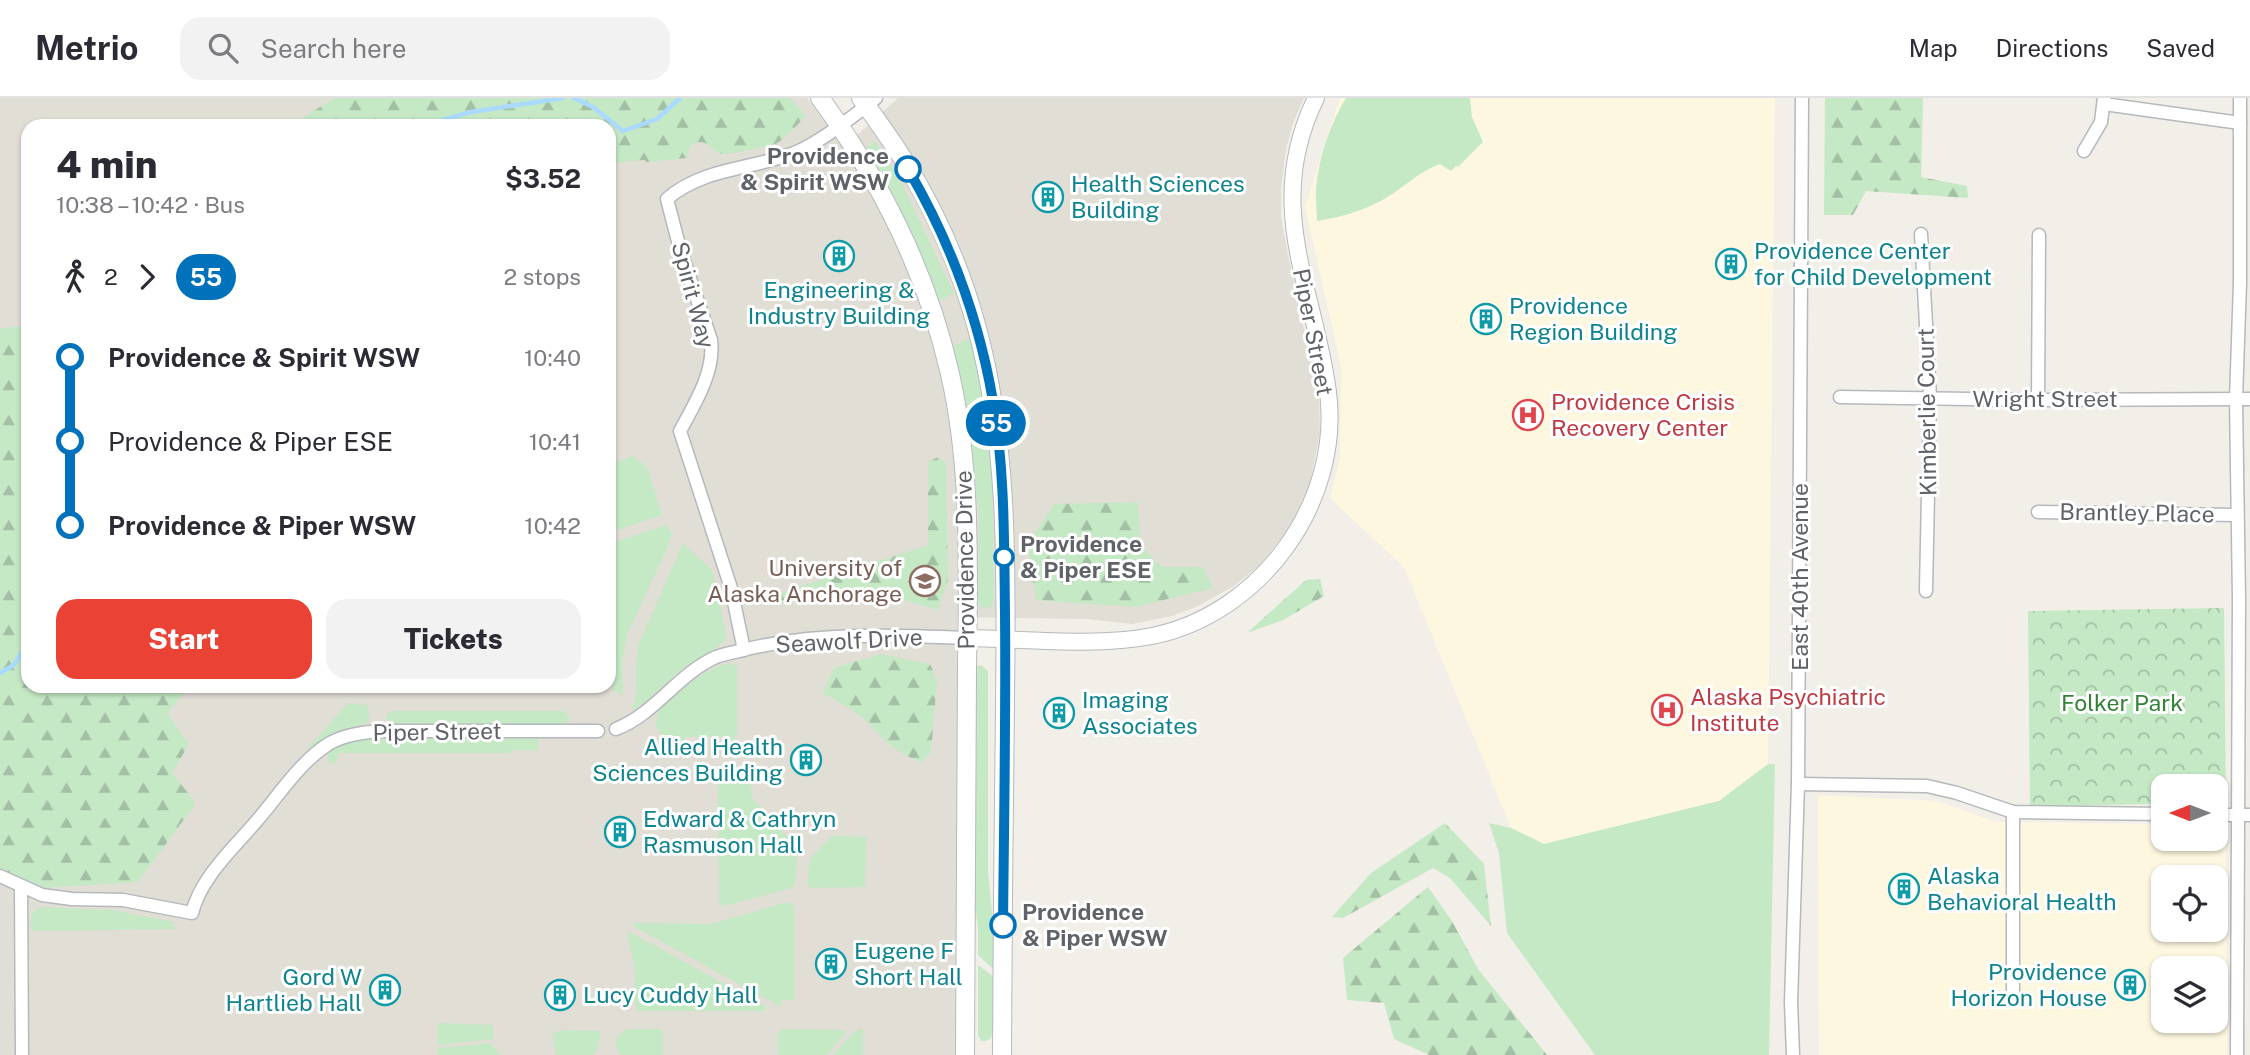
<!DOCTYPE html>
<html lang="en">
<head>
<meta charset="utf-8">
<style>
  body { margin:0; font-family:"Public Sans",sans-serif; background:#f2f2f3; color:#2b2b33; height:100vh; display:flex; flex-direction:column; font-size:26px; white-space:nowrap }
  * { box-sizing:border-box; margin:0 }
  p { font-size:23px; color:#7c7c81 }
  .icon { flex:none; width:38px; height:38px; fill:none; stroke:currentColor; stroke-width:2; stroke-linecap:round; stroke-linejoin:round }
  .map { position:relative; flex:1; overflow:hidden }
  .sheet { position:absolute; left:21px; top:21px; width:595px; height:574px; display:flex; flex-direction:column; background:#fff; border-radius:21px; box-shadow:0 2px 5px #0004 }
  .sheet>* { flex:none }
  .badge { padding:0 14px; border-radius:23px; font-size:24px; line-height:46px }
  .needle { width:46px; rotate:270deg }
  .controls { position:absolute; left:2151px; top:676px; display:grid; gap:14px }
  .controls a { display:grid; place-items:center; width:77px; height:77px; border-radius:14px; background:#fff; box-shadow:0 2px 5px #0004; font-size:35px }
  .map>.badge { position:absolute; translate:-50% -50%; box-shadow:0 0 0 4px #fff }
  .legs { display:flex; align-items:center; gap:10px; height:77px; padding:0 35px; font-size:23px }
  .legs p { margin-inline-start:auto }
  .headline { display:flex; align-items:center; justify-content:space-between; height:119px; padding:0 35px }
  h1 { font-size:38px; font-weight:800; line-height:52px }
  .button { display:flex; gap:14px; margin-top:auto; padding:14px 35px }
  .button a { flex:1; height:80px; border-radius:21px; background:#ea4335; color:#fff; font-size:28px; font-weight:800; line-height:80px; text-align:center }
  .button a+a { background:#f2f2f3; color:#2b2b33 }
  ul { padding:0 35px; list-style:none }
  li { display:flex; align-items:center; gap:24px; height:84px; font-size:26px }
  li i { display:grid; place-items:center; width:10px; height:100%; margin:0 9px; background:currentColor }
  li i::after { content:''; width:18px; height:18px; margin:-9px; border:5px solid; border-radius:50%; background:#fff }
  li p { margin-inline-start:auto }
  li:first-child i { background:linear-gradient(#0000 50%,currentColor 0) }
  li:last-child i { background:linear-gradient(currentColor 50%,#0000 0) }
  header { display:flex; align-items:center; gap:42px; box-sizing:border-box; height:98px; padding:0 35px; background:#fff; border-bottom:2px solid #e1e1e2 }
  header strong { font-size:33px }
  nav { display:flex; gap:38px; margin-inline-start:auto; font-size:24px }
  .search { width:490px; height:63px; background:#f2f2f3; display:flex; align-items:center; gap:18px; box-sizing:border-box; padding:0 24px; border-radius:21px; color:#7c7c81; font-size:26px }
  .map>svg:first-child { display:block }
  .commercial { fill:#fef7e0; fill-rule:evenodd }
  .education { fill:#e1ded6 }
  .grass { fill:#c5e8c5 }
  .forest { fill:url(#forest-firs) }
  .park { fill:url(#park-crowns) }
  .lines { fill:none; stroke-linecap:round; stroke-linejoin:round }
  .stream { stroke:#aadaff; stroke-width:4.5 }
  .minor-casing { stroke:#b5b8bc; stroke-width:15 }
  .tertiary-casing { stroke:#b5b8bc; stroke-width:18 }
  .secondary-casing { stroke:#b6babf; stroke-width:20 }
  .minor { stroke:#fff; stroke-width:12 }
  .tertiary { stroke:#fff; stroke-width:16 }
  .secondary { stroke:#fff; stroke-width:18 }
  .line-1-casing { stroke:#fff; stroke-width:16 }
  .line-1 { stroke:#0072bc; stroke-width:10 }
  .stop-1-dot { fill:#fff; stroke:#0072bc; stroke-width:3.5 }
  .labels { text-anchor:middle; stroke-width:6; stroke-linejoin:round; paint-order:stroke }
  .stop-label { font-size:23px; font-weight:bold; fill:#5f6368; stroke:#fff; text-anchor:start }
  .culture-label { font-size:23px; fill:#0d838f; stroke:#fff; text-anchor:start }
  .street-label { font-size:23px; fill:#5f6368; stroke:#fff }
  .health-label { font-size:23px; fill:#be3a42; stroke:#fff; text-anchor:start }
  .education-label { font-size:23px; fill:#785e54; stroke:#fff; text-anchor:end }
  .park-label { font-size:23px; fill:#348238; stroke:#fff }
</style>
</head>
<body>
<header>
<strong>Metrio</strong>
<div class="search"><svg class="icon" aria-label="search" viewBox="0 0 24 24"><circle cx="10" cy="10" r="6"/><path d="M15 15l6 6"/></svg>Search here</div>
<nav><a>Map</a><a>Directions</a><a>Saved</a></nav>
</header>
<div class="map">
<svg width="2250" height="957" viewBox="0 0 2250 957">
  <defs>
    <pattern id="forest-firs" width="22" height="20" patternUnits="userSpaceOnUse" patternTransform="scale(1.75)"><rect width="22" height="20" fill="#c5e8c5"/><path d="M5 1l3.5 6h-7zM16 11l3.5 6h-7z" fill="#a3c0a4"/></pattern>
    <pattern id="park-crowns" width="20" height="18" patternUnits="userSpaceOnUse" patternTransform="scale(1.75)"><rect width="20" height="18" fill="#c5e8c5"/><path d="M2 6a3 3 0 1 1 6 0M12 15a3 3 0 1 1 6 0" fill="none" stroke="#a3c0a4"/></pattern>
  </defs>
  <rect width="100%" height="100%" fill="#f1efe8"/>
  <g class="commercial">
    <polygon points="1340,0 1775,0 1768,666 1719,703 1544,746 1511,730 1404,469 1330,400 1340,360 1341,268 1305,109"/>
    <path d="M1818,697L1937,703L1996,724L2163,726V740H2216V727H2226L2227,957H1819ZM2163,779H2216V831H2163ZM2163,870H2216V922H2163Z"/>
  </g>
  <polygon class="education" points="0,0 807,0 843,50 898,0 1304,0 1293,25 1286,51 1281,91 1281,119 1288,157 1319,300 1320,335 1310,386 1290,429 1260,467 1234,488 1198,508 1172,518 1132,526 1087,521 957,519 957,957 0,957 0,723 164,588 609,588 609,28 28,28 28,285 0,285"/>
  <g class="grass">
    <path d="M1346,0H1470L1472,19L1483,44L1458,69L1456,68L1451,73L1440,66C1420,73 1407,87 1389,98C1367,112 1342,119 1317,123C1317,112 1315,101 1316,90C1319,59 1330,26 1346,0Z"/>
    <polygon points="875,43 902,86 954,195 939,203 912,137 866,50"/>
    <polygon points="971,240 988,322 992,376 994,500 992,508 987,510 981,509 978,504 979,417 970,335 952,248"/>
    <polygon points="633,358 647,369 662,417 609,435 609,367"/>
    <polygon points="666,427 672,435 668,448 627,537 623,561 623,595 620,597 619,594 612,593 613,582 610,581 609,573 609,446"/>
    <path d="M683,445L712,472L727,540C717,553 698,559 685,569C667,583 651,601 632,613L636,593V568L638,548Z"/>
    <path d="M730,565L736,567L737,570V634L734,643L724,650L722,648L727,642L723,639H686L679,649L672,651L656,629L658,614C678,595 703,570 730,565Z"/>
    <polygon points="981,567 988,573 988,773 994,837 993,871 978,857 978,829 972,785 975,569"/>
    <polygon points="348,605 368,607 369,620 367,625 339,633 307,651"/>
    <polygon points="392,613 564,613 569,619 568,624 562,627 392,625 386,622 388,615"/>
    <path d="M371,640L538,641V652H511L510,655H338L337,665L332,666L328,663L327,657C338,646 356,642 371,640Z"/>
    <polygon points="1768,666 1775,666 1769,957 1595,957 1507,835 1499,755 1489,725 1511,730 1544,746 1719,703"/>
    <polygon points="747,683 751,687 752,700 797,750 796,783 792,790 724,808 719,805 718,689 722,684"/>
    <polygon points="832,738 866,739 865,789 810,790 807,784 810,761"/>
    <polygon points="787,804 794,807 794,902 782,902 781,909 633,828 634,825 711,826"/>
    <path d="M41,809L112,812L174,824L173,828L177,831L32,833C29,823 30,813 41,809Z"/>
    <polygon points="630,834 765,908 766,911 763,913 639,913 635,908 634,868 627,837 627,834"/>
    <polygon points="978,867 994,879 993,933 991,940 986,943 981,943 978,937"/>
    <polygon points="438,925 493,927 493,941 438,947"/>
    <path d="M629,931H660L663,934V957H621C612,946 615,936 629,931Z"/>
    <polygon points="782,931 844,932 846,934 827,957 778,957 777,936"/>
    <polygon points="860,931 863,931 863,957 833,957 854,934"/>
    <polygon points="562,932 600,933 599,946 594,957 556,957 552,936"/>
    <polygon points="491,945 500,957 438,957 438,950"/>
  </g>
  <g class="forest">
    <path d="M335,0H790L806,18C797,26 787,40 777,45C771,48 728,57 722,56C712,55 710,43 699,44C690,45 687,52 687,60L646,64L645,62L627,63L609,67V28H297L302,20Z"/>
    <polygon points="1825,0 1923,0 1921,79 1967,88 1968,100 1866,93 1853,117 1824,117"/>
    <polygon points="28,227 28,588 190,588 167,615 189,646 172,675 196,705 138,784 42,790 23,786 0,771 0,231"/>
    <polygon points="938,359 946,365 948,482 938,512 865,491 837,501 768,506 761,501 928,447 928,364"/>
    <polygon points="1138,404 1141,447 1161,469 1203,469 1213,490 1135,509 1036,502 1027,447 1054,406"/>
    <polygon points="1320,481 1324,498 1283,522 1247,535 1306,482"/>
    <path d="M881,556L930,566L937,583L931,654L922,664C889,652 888,644 865,622C852,611 837,603 823,595L834,570Z"/>
    <polygon points="1445,725 1484,766 1491,828 1450,780 1433,770 1343,820 1332,819 1371,775"/>
    <polygon points="1428,789 1452,823 1478,871 1547,957 1429,957 1394,941 1384,905 1347,902 1343,860"/>
  </g>
  <polygon class="park" points="2224,510 2226,706 2216,706 2216,688 2163,688 2163,706 2030,708 2028,513"/>
  <g class="lines">
    <g class="stream">
      <polyline points="574,0 593,9 623,33 657,21 680,0"/>
      <polyline points="421,28 471,14 563,0"/>
      <polyline points="0,575 14,567 28,544"/>
    </g>
    <g class="minor-casing">
      <g id="minor">
        <polyline points="2104,6 2240,25"/>
        <polyline points="2084,53 2101,24 2104,0"/>
        <polyline points="1921,136 1930,299 1926,493"/>
        <polyline points="1840,299 2038,302 2250,301"/>
        <polyline points="2038,302 2039,137"/>
        <polyline points="2038,414 2237,417"/>
        <path d="M744,552L731,490L680,333C695,305 715,274 711,242L680,151L667,101C702,70 753,71 794,55C816,47 857,16 876,0"/>
        <path d="M616,631C655,616 678,576 716,559C726,555 737,554 747,551C819,534 894,537 967,540"/>
        <polyline points="1798,686 1927,688 1957,695 2013,714 2163,716"/>
        <polyline points="2216,717 2250,717"/>
        <path d="M0,778L42,797L72,801L123,802L192,815C201,778 237,747 260,719C281,694 302,662 330,645C346,636 365,634 382,633H598"/>
        <polyline points="21,789 22,957"/>
        <polyline points="2013,899 2013,714"/>
        <polyline points="1793,957 1791,904 1798,686 1802,0"/>
        <polyline points="2237,957 2239,501 2236,301 2240,185 2240,0"/>
      </g>
    </g>
    <g class="tertiary-casing">
      <path id="tertiary" d="M967,540C1025,541 1096,549 1152,538C1261,516 1342,404 1328,294C1314,188 1263,108 1316,0"/>
    </g>
    <g class="secondary-casing">
      <g id="secondary">
        <path d="M820,0C881,83 927,175 950,276C972,372 968,473 967,571C967,699 965,828 965,957"/>
        <path d="M861,0C875,20 890,40 903,61C935,112 961,171 977,230C1010,353 1006,482 1005,608C1003,724 1003,841 1002,957"/>
      </g>
    </g>
    <use href="#minor" class="minor"/>
    <use href="#tertiary" class="tertiary"/>
    <use href="#secondary" class="secondary"/>
  </g>
  <g class="lines">
    <g class="line-1-casing">
      <path id="line-1" d="M908,71C950,143 979,221 993,303C1005,372 1004,445 1005,515C1006,619 1004,723 1003,827"/>
    </g>
    <use href="#line-1" class="line-1"/>
  </g>
  <defs>
    <g id="building-ring" transform="scale(1.575)"><circle r="9.5" fill="#fff" stroke="#0f9aa8" stroke-width="1.5"/><path d="M-4-6H4V6H1V3H-1V6H-4ZM-2.5-4.3h1.7v1.8h-1.7ZM.8-4.3h1.7v1.8H.8ZM-2.5-1h1.7V.8h-1.7ZM.8-1h1.7V.8H.8Z" fill="#0f9aa8"/></g>
    <g id="hospital-ring" transform="scale(1.575)"><circle r="9.5" fill="#fff" stroke="#e0444e" stroke-width="1.5"/><path d="M-5-5h3v3.5h4V-5h3V5h-3V1.5h-4V5h-3Z" fill="#e0444e"/></g>
    <g id="university-ring" transform="scale(1.575)"><circle r="9.5" fill="#fff" stroke="#8d6e63" stroke-width="1.5"/><path d="M0-5L7-2L0 1L-7-2ZM-4 1L0 2.5L4 1V4Q0 6-4 4Z" fill="#8d6e63"/></g>
  </defs>
  <g fill-rule="evenodd">
    <use href="#building-ring" x="1048" y="99"/>
    <use href="#building-ring" x="839" y="158"/>
    <use href="#building-ring" x="1731" y="166"/>
    <use href="#building-ring" x="1486" y="221"/>
    <use href="#hospital-ring" x="1528" y="317"/>
    <use href="#university-ring" x="925" y="483"/>
    <use href="#hospital-ring" x="1667" y="612"/>
    <use href="#building-ring" x="1059" y="615"/>
    <use href="#building-ring" x="806" y="662"/>
    <use href="#building-ring" x="620" y="734"/>
    <use href="#building-ring" x="1904" y="791"/>
    <use href="#building-ring" x="831" y="866"/>
    <use href="#building-ring" x="2130" y="887"/>
    <use href="#building-ring" x="385" y="892"/>
    <use href="#building-ring" x="560" y="897"/>
  </g>
  <g class="stop-1-dot">
    <circle cx="908" cy="71" r="12"/>
    <circle cx="1004" cy="459" r="9"/>
    <circle cx="1003" cy="827" r="12"/>
  </g>
  <g class="labels">
    <g class="stop-label">
      <text x="889" y="66" text-anchor="end">Providence<tspan x="889" dy="26">&amp; Spirit WSW</tspan></text>
      <text x="1020" y="454">Providence<tspan x="1020" dy="26">&amp; Piper ESE</tspan></text>
      <text x="1022" y="822">Providence<tspan x="1022" dy="26">&amp; Piper WSW</tspan></text>
    </g>
    <g class="culture-label">
      <text x="1071" y="94">Health Sciences<tspan x="1071" dy="26">Building</tspan></text>
      <text x="1754" y="161">Providence Center<tspan x="1754" dy="26">for Child Development</tspan></text>
      <text x="839" y="200" text-anchor="middle">Engineering &amp;<tspan x="839" dy="26">Industry Building</tspan></text>
      <text x="1509" y="216">Providence<tspan x="1509" dy="26">Region Building</tspan></text>
      <text x="1082" y="610">Imaging<tspan x="1082" dy="26">Associates</tspan></text>
      <text x="783" y="657" text-anchor="end">Allied Health<tspan x="783" dy="26">Sciences Building</tspan></text>
      <text x="643" y="729">Edward &amp; Cathryn<tspan x="643" dy="26">Rasmuson Hall</tspan></text>
      <text x="1927" y="786">Alaska<tspan x="1927" dy="26">Behavioral Health</tspan></text>
      <text x="854" y="861">Eugene F<tspan x="854" dy="26">Short Hall</tspan></text>
      <text x="2107" y="882" text-anchor="end">Providence<tspan x="2107" dy="26">Horizon House</tspan></text>
      <text x="362" y="887" text-anchor="end">Gord W<tspan x="362" dy="26">Hartlieb Hall</tspan></text>
      <text x="583" y="905">Lucy Cuddy Hall</text>
    </g>
    <g class="street-label">
      <text transform="translate(693 197) rotate(75)" y="8">Spirit Way</text>
      <text transform="translate(1313 234) rotate(79)" y="8">Piper Street</text>
      <text x="2045" y="309">Wright Street</text>
      <text transform="translate(1927 314) rotate(-91)" y="8">Kimberlie Court</text>
      <text transform="translate(2137 415) rotate(1)" y="8">Brantley Place</text>
      <text transform="translate(965 462) rotate(-91)" y="8">Providence Drive</text>
      <text transform="translate(1800 479) rotate(-90)" y="8">East 40th Avenue</text>
      <text transform="translate(849 543) rotate(-3)" y="8">Seawolf Drive</text>
      <text transform="translate(437 634) rotate(-1)" y="8">Piper Street</text>
    </g>
    <g class="health-label">
      <text x="1551" y="312">Providence Crisis<tspan x="1551" dy="26">Recovery Center</tspan></text>
      <text x="1690" y="607">Alaska Psychiatric<tspan x="1690" dy="26">Institute</tspan></text>
    </g>
    <g class="education-label">
      <text x="902" y="478">University of<tspan x="902" dy="26">Alaska Anchorage</tspan></text>
    </g>
    <g class="park-label">
      <text x="2122" y="613">Folker Park</text>
    </g>
  </g>
</svg>
<div class="controls">
<a><svg class="needle" viewBox="-14 -14 28 28"><path d="M0-13l5 13h-10z" fill="#e53935"/><path d="M0 13l5-13h-10z" fill="#7c7c81"/></svg></a>
<a><svg class="icon" aria-label="locate" viewBox="0 0 24 24"><circle cx="12" cy="12" r="6"/><path d="M12 2v4M12 18v4M2 12h4M18 12h4"/></svg></a>
<a><svg class="icon" aria-label="layers" viewBox="0 0 24 24"><path d="M12 4l9 5-9 5-9-5zM3 14l9 5 9-5"/></svg></a>
</div>
<b class="badge" style="left:996px;top:325px;background:#0072bc;color:#fff">55</b>
<section class="sheet">
<div class="headline"><div><h1>4 min</h1><p>10:38 – 10:42 · Bus</p></div><b>$3.52</b></div>
<div class="legs"><svg class="icon" aria-label="walk" viewBox="0 0 24 24"><circle cx="13" cy="4" r="2"/><path d="M13 8l-2 6 4 7M11 14l-3 7M7 12l3-4h3l4 4"/></svg>2<svg class="icon" aria-label="forward" viewBox="0 0 24 24"><path d="M9 5l7 7-7 7"/></svg><b class="badge" style="background:#0072bc;color:#fff">55</b><p>2 stops</p></div>
<ul>
<li><i style="color:#0072bc"></i><b>Providence &amp; Spirit WSW</b><p>10:40</p></li>
<li><i style="color:#0072bc"></i><span>Providence &amp; Piper ESE</span><p>10:41</p></li>
<li><i style="color:#0072bc"></i><b>Providence &amp; Piper WSW</b><p>10:42</p></li>
</ul>
<div class="button"><a>Start</a><a>Tickets</a></div>
</section>
</div>
</body>
</html>
